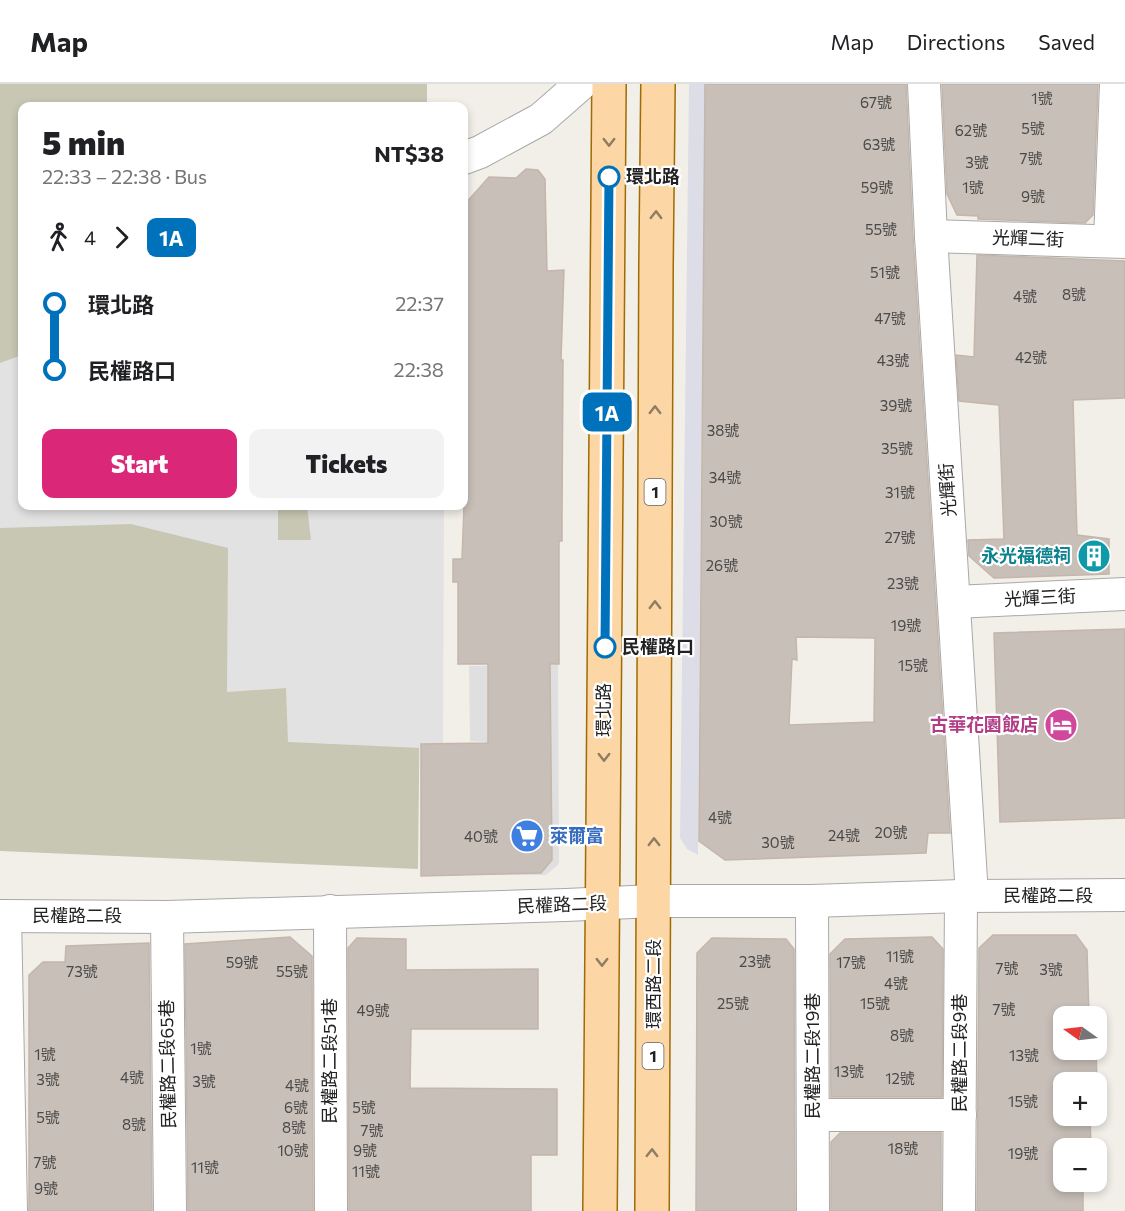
<!DOCTYPE html>
<html lang="en">
<head>
<meta charset="utf-8">
<style>
  body { margin:0; font-family:Commissioner,"Noto Sans TC",sans-serif; background:#f2f2f2; color:#202124; height:100vh; display:flex; flex-direction:column; font-size:22px; white-space:nowrap }
  * { box-sizing:border-box; margin:0 }
  p { font-size:20px; color:#757577 }
  .icon { flex:none; width:33px; height:33px; fill:none; stroke:currentColor; stroke-width:2; stroke-linecap:round; stroke-linejoin:round }
  .map { position:relative; flex:1; overflow:hidden }
  .side { position:absolute; left:18px; top:18px; width:450px; height:408px; display:flex; flex-direction:column; background:#fff; border-radius:12px; box-shadow:0 3px 9px #0003 }
  .side>* { flex:none }
  .badge { padding:0 12px; border-radius:9px; font-size:21px; line-height:39px }
  .needle { width:39px; rotate:284deg }
  .buttons { position:absolute; left:1053px; top:922px; display:grid; gap:12px }
  .buttons a { display:grid; place-items:center; width:54px; height:54px; border-radius:12px; background:#fff; box-shadow:0 3px 9px #0003; font-size:30px }
  .map>.badge { position:absolute; translate:-50% -50%; box-shadow:0 0 0 3px #fff }
  .legs { display:flex; align-items:center; gap:9px; height:66px; padding:0 24px; font-size:20px }
  .legs p { margin-inline-start:auto }
  .headline { display:flex; align-items:center; justify-content:space-between; height:102px; padding:0 24px }
  h1 { font-size:33px; font-weight:800; line-height:45px }
  .primary-button { display:flex; gap:12px; margin-top:auto; padding:12px 24px }
  .primary-button a { flex:1; height:69px; border-radius:12px; background:#db2777; color:#fff; font-size:24px; font-weight:800; line-height:69px; text-align:center }
  .primary-button a+a { background:#f2f2f2; color:#202124 }
  ul { padding:0 24px; list-style:none }
  li { display:flex; align-items:center; gap:21px; height:66px; font-size:22px }
  li i { display:grid; place-items:center; width:9px; height:100%; margin:0 8px; background:currentColor }
  li i::after { content:''; width:15px; height:15px; margin:-8px; border:4px solid; border-radius:50%; background:#fff }
  li p { margin-inline-start:auto }
  li:first-child i { background:linear-gradient(#0000 50%,currentColor 0) }
  li:last-child i { background:linear-gradient(currentColor 50%,#0000 0) }
  header { display:flex; align-items:center; gap:36px; box-sizing:border-box; height:84px; padding:0 30px; background:#fff; border-bottom:2px solid #e0e0e0 }
  header strong { font-size:28px }
  nav { display:flex; gap:33px; margin-inline-start:auto; font-size:21px }
  .map>svg:first-child { display:block }
  .residential { fill:#e0dfdf }
  .construction { fill:#c7c7b4 }
  .parking { fill:#e2e2e2 }
  .plaza { fill:#dddde8 }
  .building { fill:#c7bfb8; stroke:#c4b6ab; stroke-width:1.5; fill-rule:evenodd }
  .lines { fill:none; stroke-linecap:round; stroke-linejoin:round }
  .minor-casing { stroke:#a9a9a9; stroke-width:34 }
  .major-casing { stroke:#a06b00; stroke-width:36 }
  .minor { stroke:#fff; stroke-width:32 }
  .major { stroke:#fcd6a4; stroke-width:33 }
  .oneway { stroke:#8f7c63 }
  .line-1-casing { stroke:#fff; stroke-width:14 }
  .line-1 { stroke:#0072bc; stroke-width:9 }
  .stop-1-dot { fill:#fff; stroke:#0072bc; stroke-width:3 }
  .labels { text-anchor:middle; stroke-width:4.5; stroke-linejoin:round; paint-order:stroke }
  .number-label { font-size:15px; fill:#4b4948 }
  .shield { fill:#fff; stroke:#646464; stroke-width:1.5 }
  .shield-label { font-size:16px; font-weight:bold; fill:#222 }
  .stop-label { font-size:18px; font-weight:bold; fill:#222; stroke:#fff; text-anchor:start }
  .street-label { font-size:18px; fill:#222; stroke:#fff }
  .culture-label { font-size:18px; font-weight:bold; fill:#0d838f; stroke:#fff; text-anchor:end }
  .hotel-label { font-size:18px; font-weight:bold; fill:#b23c85; stroke:#fff; text-anchor:end }
  .shop-label { font-size:18px; font-weight:bold; fill:#366cbe; stroke:#fff; text-anchor:start }
</style>
</head>
<body>
<header>
<strong>Map</strong>
<nav><a>Map</a><a>Directions</a><a>Saved</a></nav>
</header>
<div class="map">
<svg width="1125" height="1127" viewBox="0 0 1125 1127">
  <rect width="100%" height="100%" fill="#f2efe9"/>
  <polygon class="residential" points="558,581 559,780 546,791 487,791 486,658 470,657 469,582"/>
  <polygon class="construction" points="0,0 427,0 427,22 22,22 22,422 422,422 418,785 0,767"/>
  <polygon class="parking" points="22,271 22,422 278,422 278,456 311,456 307,422 444,422 443,665 288,658 286,604 227,608 228,464 131,440 0,444 0,279"/>
  <polygon class="plaza" points="689,0 705,0 698,771 687,765 680,754"/>
  <g class="building">
    <path d="M705,0H906L913,153L950,749H928L926,769L725,776L699,757ZM796,553L875,554L874,638L789,641L792,575L797,576Z"/>
    <polygon points="942,0 1098,0 1093,131 1085,139 978,135 978,132 957,131 947,110"/>
    <polygon points="526,85 538,86 545,95 547,187 564,186 561,276 563,276 562,432 562,457 559,457 559,580 550,580 552,776 541,789 421,792 421,660 488,659 488,580 458,580 458,498 453,498 453,475 462,475 464,422 464,121 489,93 516,94"/>
    <polygon points="977,171 1125,177 1125,314 1073,316 1077,451 1109,455 1109,490 994,494 969,472 968,456 1004,455 999,321 959,317 956,271 974,273"/>
    <polygon points="1125,545 1125,734 1000,738 994,549"/>
    <polygon points="993,851 1076,851 1087,866 1089,931 1095,931 1095,933 1064,933 1064,966 1096,966 1097,998 1064,999 1064,1032 1090,1032 1091,1065 1064,1065 1064,1098 1083,1098 1083,1127 977,1127 979,864"/>
    <polygon points="290,853 312,872 313,1127 188,1127 185,860"/>
    <polygon points="932,853 943,865 942,1013 831,1013 830,870 845,855"/>
    <polygon points="357,854 406,855 406,886 538,885 538,945 411,945 410,1004 557,1005 557,1071 531,1071 531,1127 349,1127 348,864"/>
    <polygon points="712,854 786,855 794,865 795,1127 696,1127 697,869"/>
    <polygon points="149,859 152,1127 29,1127 29,891 43,878 65,878 66,862"/>
    <polygon points="840,1049 941,1049 941,1127 831,1127 831,1058"/>
  </g>
  <g class="lines">
    <g class="minor-casing">
      <g id="minor">
        <polyline points="924,0 931,152 972,812"/>
        <polyline points="464,74 480,68 541,35 581,0"/>
        <polyline points="931,152 1125,158"/>
        <polyline points="1110,157 1116,0"/>
        <polyline points="955,518 1125,510"/>
        <polyline points="812,817 813,1127"/>
        <polyline points="330,827 331,1127"/>
        <polyline points="0,832 167,833 566,821 654,817 812,817 961,812 1125,811"/>
        <polyline points="5,832 11,1127"/>
        <polyline points="167,833 170,1127"/>
        <polyline points="814,1031 960,1031"/>
        <polyline points="959,1127 961,812"/>
      </g>
    </g>
    <g class="major-casing">
      <g id="major">
        <polyline points="600,1127 609,0"/>
        <polyline points="652,1127 656,181 658,0"/>
      </g>
    </g>
    <use href="#minor" class="minor"/>
    <use href="#major" class="major"/>
  </g>
  <defs><path id="oneway-chevron" d="M-2-3.5L2.5 0L-2 3.5" fill="none" stroke-width="1.6" stroke-linecap="round" stroke-linejoin="round" transform="scale(1.5)"/></defs>
  <g class="oneway">
    <use href="#oneway-chevron" transform="translate(609 58) rotate(90)"/>
    <use href="#oneway-chevron" transform="translate(656 131) rotate(-89)"/>
    <use href="#oneway-chevron" transform="translate(655 326) rotate(-90)"/>
    <use href="#oneway-chevron" transform="translate(655 521) rotate(-90)"/>
    <use href="#oneway-chevron" transform="translate(604 673) rotate(90)"/>
    <use href="#oneway-chevron" transform="translate(654 758) rotate(-90)"/>
    <use href="#oneway-chevron" transform="translate(602 878) rotate(90)"/>
    <use href="#oneway-chevron" transform="translate(652 1069) rotate(-89)"/>
  </g>
  <g class="lines">
    <g class="line-1-casing">
      <polyline id="line-1" points="605,563 609,93"/>
    </g>
    <use href="#line-1" class="line-1"/>
  </g>
  <defs>
    <g id="building-disc" transform="scale(1.725)"><circle r="9.5" fill="#0f9aa8" stroke="#fff"/><path d="M-4-6H4V6H1V3H-1V6H-4ZM-2.5-4.3h1.7v1.8h-1.7ZM.8-4.3h1.7v1.8H.8ZM-2.5-1h1.7V.8h-1.7ZM.8-1h1.7V.8H.8Z" fill="#fff"/></g>
    <g id="hotel-disc" transform="scale(1.725)"><circle r="9.5" fill="#d1479c" stroke="#fff"/><path d="M-6-4.5h1.5V1H6V5H4.5V3h-9V5H-6ZM-4 0a1.8 1.8 0 1 1 3.6 0ZM.5 0V-2.5h3Q6-2.5 6 0Z" fill="#fff"/></g>
    <g id="supermarket-disc" transform="scale(1.725)"><circle r="9.5" fill="#3f7fe0" stroke="#fff"/><path d="M-6-5.5h2.5l.6 2H6L4.5 2H-2.5L-4.4-4H-6ZM-1.5 3.2a1.3 1.3 0 1 0 .1 0ZM3 3.2a1.3 1.3 0 1 0 .1 0Z" fill="#fff"/></g>
  </defs>
  <g fill-rule="evenodd">
    <use href="#building-disc" x="1094" y="472"/>
    <use href="#hotel-disc" x="1061" y="641"/>
    <use href="#supermarket-disc" x="527" y="752"/>
  </g>
  <g class="stop-1-dot">
    <circle cx="609" cy="93" r="10"/>
    <circle cx="605" cy="563" r="10"/>
  </g>
  <g class="labels">
    <g class="number-label">
      <text x="1042" y="20">1號</text>
      <text x="876" y="24">67號</text>
      <text x="1033" y="50">5號</text>
      <text x="971" y="52">62號</text>
      <text x="879" y="66">63號</text>
      <text x="1031" y="80">7號</text>
      <text x="977" y="84">3號</text>
      <text x="877" y="109">59號</text>
      <text x="973" y="109">1號</text>
      <text x="1033" y="118">9號</text>
      <text x="881" y="151">55號</text>
      <text x="885" y="194">51號</text>
      <text x="1074" y="216">8號</text>
      <text x="1025" y="218">4號</text>
      <text x="890" y="240">47號</text>
      <text x="1031" y="279">42號</text>
      <text x="893" y="282">43號</text>
      <text x="896" y="327">39號</text>
      <text x="723" y="352">38號</text>
      <text x="897" y="370">35號</text>
      <text x="725" y="399">34號</text>
      <text x="900" y="414">31號</text>
      <text x="726" y="443">30號</text>
      <text x="900" y="459">27號</text>
      <text x="722" y="487">26號</text>
      <text x="903" y="505">23號</text>
      <text x="906" y="547">19號</text>
      <text x="913" y="587">15號</text>
      <text x="720" y="739">4號</text>
      <text x="891" y="754">20號</text>
      <text x="844" y="757">24號</text>
      <text x="481" y="758">40號</text>
      <text x="778" y="764">30號</text>
      <text x="900" y="878">11號</text>
      <text x="755" y="883">23號</text>
      <text x="242" y="884">59號</text>
      <text x="851" y="884">17號</text>
      <text x="1007" y="890">7號</text>
      <text x="1051" y="891">3號</text>
      <text x="82" y="893">73號</text>
      <text x="292" y="893">55號</text>
      <text x="896" y="905">4號</text>
      <text x="733" y="925">25號</text>
      <text x="875" y="925">15號</text>
      <text x="1004" y="931">7號</text>
      <text x="373" y="932">49號</text>
      <text x="902" y="957">8號</text>
      <text x="201" y="970">1號</text>
      <text x="45" y="976">1號</text>
      <text x="1024" y="977">13號</text>
      <text x="849" y="993">13號</text>
      <text x="132" y="999">4號</text>
      <text x="900" y="1000">12號</text>
      <text x="48" y="1001">3號</text>
      <text x="204" y="1003">3號</text>
      <text x="297" y="1007">4號</text>
      <text x="1023" y="1023">15號</text>
      <text x="296" y="1029">6號</text>
      <text x="364" y="1029">5號</text>
      <text x="48" y="1039">5號</text>
      <text x="134" y="1046">8號</text>
      <text x="294" y="1049">8號</text>
      <text x="372" y="1052">7號</text>
      <text x="903" y="1070">18號</text>
      <text x="293" y="1072">10號</text>
      <text x="365" y="1072">9號</text>
      <text x="1023" y="1075">19號</text>
      <text x="45" y="1084">7號</text>
      <text x="205" y="1089">11號</text>
      <text x="366" y="1093">11號</text>
      <text x="46" y="1110">9號</text>
    </g>
    <g class="shield">
      <rect x="644.5" y="395" width="21" height="26" rx="4.5"/>
      <rect x="642.5" y="959" width="21" height="26" rx="4.5"/>
    </g>
    <g class="shield-label">
      <text x="655" y="414">1</text>
      <text x="653" y="978">1</text>
    </g>
    <g class="stop-label">
      <text x="626" y="99">環北路</text>
      <text x="622" y="569">民權路口</text>
    </g>
    <g class="street-label">
      <text transform="translate(1028 155) rotate(2)" y="6">光輝二街</text>
      <text transform="translate(948 406) rotate(-94)" y="6">光輝街</text>
      <text transform="translate(1040 514) rotate(-3)" y="6">光輝三街</text>
      <text transform="translate(604 626) rotate(-90)" y="6">環北路</text>
      <text x="1048" y="818">民權路二段</text>
      <text transform="translate(562 821) rotate(-2)" y="6">民權路二段</text>
      <text x="77" y="838">民權路二段</text>
      <text transform="translate(654 900) rotate(-90)" y="6">環西路二段</text>
      <text transform="translate(960 969) rotate(-90)" y="6">民權路二段9巷</text>
      <text transform="translate(813 972) rotate(-90)" y="6">民權路二段19巷</text>
      <text transform="translate(330 977) rotate(-90)" y="6">民權路二段51巷</text>
      <text transform="translate(168 980) rotate(-91)" y="6">民權路二段65巷</text>
    </g>
    <g class="culture-label">
      <text x="1071" y="478">永光福德祠</text>
    </g>
    <g class="hotel-label">
      <text x="1038" y="647">古華花園飯店</text>
    </g>
    <g class="shop-label">
      <text x="550" y="758">萊爾富</text>
    </g>
  </g>
</svg>
<div class="buttons">
<a><svg class="needle" viewBox="-14 -14 28 28"><path d="M0-13l5 13h-10z" fill="#e53935"/><path d="M0 13l5-13h-10z" fill="#757577"/></svg></a>
<a>+</a>
<a>−</a>
</div>
<b class="badge" style="left:607px;top:328px;background:#0072bc;color:#fff">1A</b>
<section class="side">
<div class="headline"><div><h1>5 min</h1><p>22:33 – 22:38 · Bus</p></div><b>NT$38</b></div>
<div class="legs"><svg class="icon" aria-label="walk" viewBox="0 0 24 24"><circle cx="13" cy="4" r="2"/><path d="M13 8l-2 6 4 7M11 14l-3 7M7 12l3-4h3l4 4"/></svg>4<svg class="icon" aria-label="forward" viewBox="0 0 24 24"><path d="M9 5l7 7-7 7"/></svg><b class="badge" style="background:#0072bc;color:#fff">1A</b></div>
<ul>
<li><i style="color:#0072bc"></i><b>環北路</b><p>22:37</p></li>
<li><i style="color:#0072bc"></i><b>民權路口</b><p>22:38</p></li>
</ul>
<div class="primary-button"><a>Start</a><a>Tickets</a></div>
</section>
</div>
</body>
</html>
